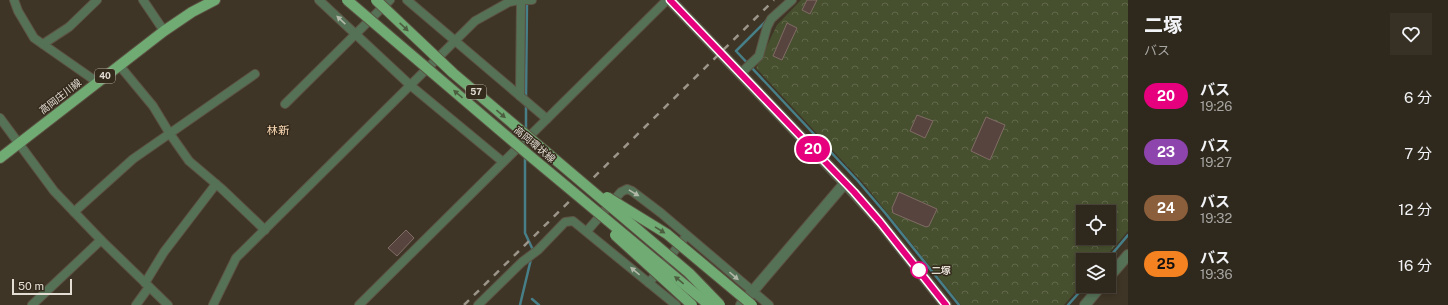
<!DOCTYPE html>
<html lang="ja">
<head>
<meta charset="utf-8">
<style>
  body { margin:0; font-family:"Public Sans","Noto Sans JP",sans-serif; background:#373025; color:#f1f3f6; height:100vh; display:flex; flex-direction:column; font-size:15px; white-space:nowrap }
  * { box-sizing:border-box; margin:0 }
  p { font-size:13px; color:#a7a6a3 }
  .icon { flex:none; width:22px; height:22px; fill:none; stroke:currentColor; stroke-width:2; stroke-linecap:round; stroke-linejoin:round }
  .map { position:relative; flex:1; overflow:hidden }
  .side { display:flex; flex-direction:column; background:#2f281c; width:320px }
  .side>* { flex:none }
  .badge { padding:0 8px; border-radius:13px; font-size:14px; line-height:26px }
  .fabs { position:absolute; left:1076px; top:205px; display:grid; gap:8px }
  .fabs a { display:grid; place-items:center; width:40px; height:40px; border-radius:0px; background:#2f281c; box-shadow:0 2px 6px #0003,0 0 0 1px #4a443b; font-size:20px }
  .scale { position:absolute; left:12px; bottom:10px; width:60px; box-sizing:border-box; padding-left:4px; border:2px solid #e3ddd4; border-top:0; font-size:11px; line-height:14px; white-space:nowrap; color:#e3ddd4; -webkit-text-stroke:3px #352b1d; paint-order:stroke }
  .map>.badge { position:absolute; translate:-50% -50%; box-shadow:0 0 0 2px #fff }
  .round { display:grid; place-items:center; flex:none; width:42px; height:42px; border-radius:0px; background:#373025 }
  .headline { display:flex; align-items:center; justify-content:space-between; height:68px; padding:0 16px }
  h1 { font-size:19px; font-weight:800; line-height:30px }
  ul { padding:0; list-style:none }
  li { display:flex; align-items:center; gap:12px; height:56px; padding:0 16px }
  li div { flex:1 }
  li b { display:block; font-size:15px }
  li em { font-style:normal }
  li .badge { min-width:44px; font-weight:700; text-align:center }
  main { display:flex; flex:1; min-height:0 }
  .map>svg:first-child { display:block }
  .park { fill:url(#park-crowns); fill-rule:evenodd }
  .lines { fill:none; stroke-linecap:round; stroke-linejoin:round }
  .stream { stroke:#477f89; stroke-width:2.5 }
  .building { fill:#57443e; stroke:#806c65 }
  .minor-casing { stroke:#5d5345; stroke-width:10 }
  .tertiary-casing { stroke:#5d5345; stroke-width:12 }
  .primary-casing { stroke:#5d5345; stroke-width:12 }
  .minor { stroke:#557257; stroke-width:8 }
  .tertiary { stroke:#557257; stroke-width:10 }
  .primary { stroke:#6fab73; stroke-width:10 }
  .rail { stroke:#9c9589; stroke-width:2.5; stroke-dasharray:7 7; stroke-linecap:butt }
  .primary-bridge-casing { stroke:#5d5345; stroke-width:12; stroke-linecap:butt }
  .primary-bridge { stroke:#6fab73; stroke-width:10 }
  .oneway { fill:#b1b8a8 }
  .oneway2 { fill:#4c5e3f }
  .line-casing { stroke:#fff; stroke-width:9 }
  .line { stroke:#e6007e; stroke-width:6 }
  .stop-dot { fill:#fff; stroke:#e6007e; stroke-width:2 }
  .labels { text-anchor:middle; stroke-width:3; stroke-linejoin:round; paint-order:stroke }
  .shield { fill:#352b1d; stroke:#afa89d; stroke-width:1 }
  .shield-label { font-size:9px; font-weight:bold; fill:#e3ddd4 }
  .street-label { font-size:10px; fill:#e3ddd4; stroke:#352b1d }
  .stop-label { font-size:10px; font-weight:bold; fill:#e3ddd4; stroke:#352b1d; text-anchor:start }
  .neighbourhood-label { font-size:11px; fill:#ffddb9; stroke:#352b1d }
</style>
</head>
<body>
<main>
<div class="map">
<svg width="1128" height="305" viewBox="0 0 1128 305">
  <defs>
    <pattern id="park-crowns" width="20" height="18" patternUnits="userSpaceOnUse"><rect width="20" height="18" fill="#464f2e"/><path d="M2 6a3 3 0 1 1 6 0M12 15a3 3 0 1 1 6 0" fill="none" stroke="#61684b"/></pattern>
  </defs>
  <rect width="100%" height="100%" fill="#3f3526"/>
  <path class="park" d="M801,0H1128V231L1103,260H1083V283L1064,305H961L864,184L756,68L777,25ZM1083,212H1109V238H1083Z"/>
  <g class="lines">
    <g class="stream">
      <polyline points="767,20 736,51 858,181 886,214 959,305"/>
      <polyline points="526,98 527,1"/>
      <polyline points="526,130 526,103"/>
      <polyline points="525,155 525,233 533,250"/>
      <polyline points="1107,260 1128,235"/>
      <polyline points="532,299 539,305"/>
      <polyline points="520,305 531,259"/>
      <polyline points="1068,305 1085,286"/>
    </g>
  </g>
  <g class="building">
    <polygon points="807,0 817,0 810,14 802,10"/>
    <polygon points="787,23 797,28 782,60 773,56"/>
    <polygon points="917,115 933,121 925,138 910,131"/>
    <polygon points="986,117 1005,125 990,160 971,151"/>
    <polygon points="899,192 937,209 929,226 926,227 893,213 892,208"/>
    <polygon points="406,230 414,238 397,256 388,248"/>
  </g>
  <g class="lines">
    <g class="minor-casing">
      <g id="minor">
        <polyline points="14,0 18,11 34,38 97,82"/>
        <polyline points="143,0 164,31"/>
        <polyline points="319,0 410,85 503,162"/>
        <polyline points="407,0 547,119"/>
        <polyline points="525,0 532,0"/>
        <polyline points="43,44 69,27 97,0"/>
        <polyline points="119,65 153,106 170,134 189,161 222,189 265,230"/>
        <polyline points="741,73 759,56 767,27 771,19 792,0"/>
        <polyline points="520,96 521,0"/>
        <polyline points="285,104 390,0"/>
        <polyline points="0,118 54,191 101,240 168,305"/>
        <polyline points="74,212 133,159 255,74"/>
        <polyline points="587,231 621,192 627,189 632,191 661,213 769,305"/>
        <polyline points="145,283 164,252 216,184"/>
        <polyline points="649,283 683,240"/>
        <polyline points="32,305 101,240"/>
        <polyline points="136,305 149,287"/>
        <polyline points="213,305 236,258 338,157 475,21 509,2 519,0"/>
        <polyline points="359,305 667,0"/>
        <polyline points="478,305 522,262 538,250 565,222 573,221 676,305"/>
      </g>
    </g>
    <g class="tertiary-casing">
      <g id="tertiary">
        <polyline points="670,0 845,183 880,222 946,305"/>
        <polyline points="1109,277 1128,255"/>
        <polyline points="741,305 845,183"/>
        <polyline points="1085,305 1101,286"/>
      </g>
    </g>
    <g class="primary-casing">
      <polyline id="primary" points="0,158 164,31 192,12 215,0"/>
    </g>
    <use href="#minor" class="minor"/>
    <use href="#tertiary" class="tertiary"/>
    <use href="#primary" class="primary"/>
    <polyline class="rail" points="464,305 774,0"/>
    <g class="primary-bridge-casing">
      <g id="primary-bridge">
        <polyline points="347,0 530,156 709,305"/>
        <polyline points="376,0 453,73 689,273 720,305"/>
        <polyline points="607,197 667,234 752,305"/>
        <polyline points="615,235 692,305"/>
      </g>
    </g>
    <use href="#primary-bridge" class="primary-bridge"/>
  </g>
  <defs><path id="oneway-solid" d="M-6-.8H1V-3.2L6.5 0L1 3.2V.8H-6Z"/></defs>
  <g class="oneway">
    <use href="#oneway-solid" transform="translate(341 20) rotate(-137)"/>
    <use href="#oneway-solid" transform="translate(634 193) rotate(31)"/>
    <use href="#oneway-solid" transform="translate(635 271) rotate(-140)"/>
    <use href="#oneway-solid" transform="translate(734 276) rotate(41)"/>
  </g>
  <g class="oneway2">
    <use href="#oneway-solid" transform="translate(404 27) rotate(43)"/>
    <use href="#oneway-solid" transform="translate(458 94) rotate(-140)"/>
    <use href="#oneway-solid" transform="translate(501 114) rotate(40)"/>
    <use href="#oneway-solid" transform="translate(660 230) rotate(32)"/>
    <use href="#oneway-solid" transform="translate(679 280) rotate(-141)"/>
  </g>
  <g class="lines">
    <g class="line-casing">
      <polyline id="line" points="670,0 854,192 880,222 946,305"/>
    </g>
    <use href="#line" class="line"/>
  </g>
  <circle class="stop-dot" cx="919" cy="270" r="8"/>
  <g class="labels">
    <g class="shield">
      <rect x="95" y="69" width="20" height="14" rx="3"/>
      <rect x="466" y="85" width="20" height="14" rx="3"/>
    </g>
    <g class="shield-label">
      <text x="105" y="79">40</text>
      <text x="476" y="95">57</text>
    </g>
    <g class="street-label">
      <text transform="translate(60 96) rotate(-38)" y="4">高岡庄川線</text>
      <text transform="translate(535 144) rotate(40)" y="4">高岡環状線</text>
    </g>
    <g class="stop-label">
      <text x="931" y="274">二塚</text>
    </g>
    <g class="neighbourhood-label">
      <text x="278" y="134">林新</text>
    </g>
  </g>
</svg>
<div class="fabs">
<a><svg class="icon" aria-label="locate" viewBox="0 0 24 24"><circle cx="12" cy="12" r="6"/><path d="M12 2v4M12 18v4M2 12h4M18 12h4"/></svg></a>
<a><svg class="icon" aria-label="layers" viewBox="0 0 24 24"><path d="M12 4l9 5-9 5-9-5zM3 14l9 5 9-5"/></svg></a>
</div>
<div class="scale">50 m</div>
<b class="badge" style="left:813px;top:149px;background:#e6007e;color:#fff">20</b>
</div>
<section class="side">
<div class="headline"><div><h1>二塚</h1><p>バス</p></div><a class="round"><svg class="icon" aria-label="heart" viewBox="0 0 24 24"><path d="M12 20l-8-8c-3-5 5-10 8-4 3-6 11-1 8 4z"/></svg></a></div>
<ul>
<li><span class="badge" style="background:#e6007e;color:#fff">20</span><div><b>バス</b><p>19:26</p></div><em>6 分</em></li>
<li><span class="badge" style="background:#8e44ad;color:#fff">23</span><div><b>バス</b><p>19:27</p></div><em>7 分</em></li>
<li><span class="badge" style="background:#8b5e3c;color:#fff">24</span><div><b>バス</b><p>19:32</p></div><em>12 分</em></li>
<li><span class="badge" style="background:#f58220;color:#111">25</span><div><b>バス</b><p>19:36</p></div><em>16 分</em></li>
</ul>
</section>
</main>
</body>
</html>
